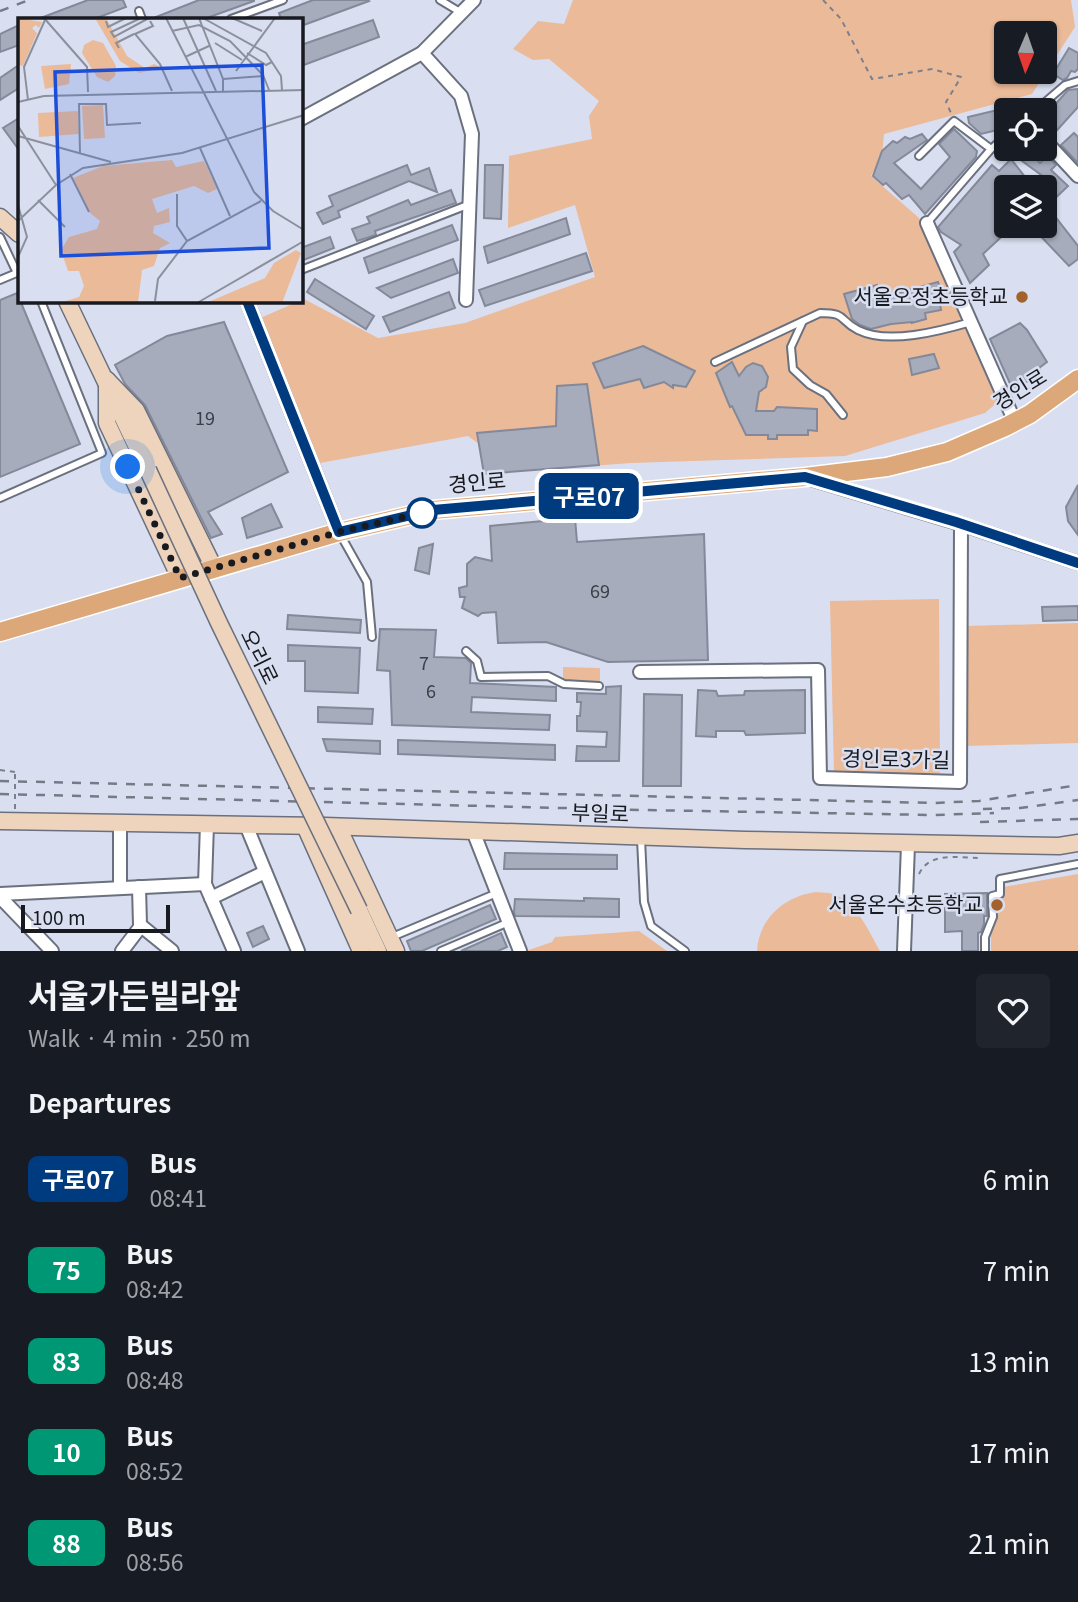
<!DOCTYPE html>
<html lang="en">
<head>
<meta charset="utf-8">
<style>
  body { margin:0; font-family:Georgia,"Noto Sans KR",serif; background:#20242c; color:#f1f3f6; height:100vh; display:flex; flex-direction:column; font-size:26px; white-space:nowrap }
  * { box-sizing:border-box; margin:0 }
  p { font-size:23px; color:#9ea1a6 }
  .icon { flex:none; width:38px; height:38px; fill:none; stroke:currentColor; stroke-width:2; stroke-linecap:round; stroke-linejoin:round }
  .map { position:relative; height:951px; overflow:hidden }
  .side { display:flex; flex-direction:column; background:#171b24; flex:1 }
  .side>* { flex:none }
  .badge { padding:0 14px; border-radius:10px; font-size:24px; line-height:46px }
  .needle { width:46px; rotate:182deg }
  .controls { position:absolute; left:994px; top:21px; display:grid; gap:14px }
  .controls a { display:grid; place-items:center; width:63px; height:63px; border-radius:7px; background:#171b24; box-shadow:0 2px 5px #0004; font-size:35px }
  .scale { position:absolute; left:21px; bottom:18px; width:149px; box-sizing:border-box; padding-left:7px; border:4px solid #181a20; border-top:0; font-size:19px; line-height:24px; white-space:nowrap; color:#181a20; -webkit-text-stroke:5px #d9dff0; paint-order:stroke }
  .you { position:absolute; width:35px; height:35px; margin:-18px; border:5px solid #fff; border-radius:50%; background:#1a73e8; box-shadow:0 0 0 10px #1a73e833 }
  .map>.badge { position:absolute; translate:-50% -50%; box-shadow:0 0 0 4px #fff }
  h2 { padding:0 28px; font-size:26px; line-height:63px }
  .round { display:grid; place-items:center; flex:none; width:74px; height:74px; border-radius:7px; background:#20242c }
  .head { display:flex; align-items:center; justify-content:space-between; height:119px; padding:0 28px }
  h1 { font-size:33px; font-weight:700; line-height:52px }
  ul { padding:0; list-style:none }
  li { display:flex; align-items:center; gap:21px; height:91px; padding:0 28px }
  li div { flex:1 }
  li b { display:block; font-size:26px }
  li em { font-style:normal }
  li .badge { min-width:77px; font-weight:700; text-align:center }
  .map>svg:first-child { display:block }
  .green { fill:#eaba99; fill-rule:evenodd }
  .building { fill:#a6acbc; stroke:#838999; stroke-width:2 }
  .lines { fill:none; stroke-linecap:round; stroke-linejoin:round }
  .lane-casing { stroke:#6a707e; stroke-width:10 }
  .street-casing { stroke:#6a707e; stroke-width:16 }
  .secondary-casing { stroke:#6a707e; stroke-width:19 }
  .primary-casing { stroke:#fff; stroke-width:21 }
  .path { stroke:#7c808c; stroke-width:2; stroke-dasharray:5 5; stroke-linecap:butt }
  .lane { stroke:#fff; stroke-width:6 }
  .street { stroke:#fff; stroke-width:12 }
  .secondary { stroke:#eed4bc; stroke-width:16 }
  .primary { stroke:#dda879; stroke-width:18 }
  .rail { stroke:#767a86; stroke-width:2.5; stroke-dasharray:9 9; stroke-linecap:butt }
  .secondary-bridge-casing { stroke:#6a707e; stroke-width:19; stroke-linecap:butt }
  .path-bridge { stroke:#7c808c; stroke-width:2; stroke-dasharray:5 5; stroke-linecap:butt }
  .secondary-bridge { stroke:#eed4bc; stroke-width:16 }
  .line-casing { stroke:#fff; stroke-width:16 }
  .line { stroke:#003b80; stroke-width:10 }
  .walk { stroke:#181a20; stroke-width:7; stroke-dasharray:0 12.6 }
  .poi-dot { fill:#a3612e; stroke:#d9dff0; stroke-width:2.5 }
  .stop-dot { fill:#fff; stroke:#003b80; stroke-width:3.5 }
  .labels { text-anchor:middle; stroke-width:5; stroke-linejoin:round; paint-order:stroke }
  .number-label { font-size:18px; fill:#3c3e47 }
  .poi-label { font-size:21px; fill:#181a20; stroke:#d9dff0; text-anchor:end }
  .street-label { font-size:21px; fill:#181a20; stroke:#d9dff0 }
  .inset-road { fill:none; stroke:#8c909d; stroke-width:2 }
  .view { fill:#1d4ed8; fill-opacity:0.15; stroke:#1d4ed8; stroke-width:3.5 }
  .inset-edge { fill:none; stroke:#181a20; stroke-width:3.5 }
</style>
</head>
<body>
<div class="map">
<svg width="1078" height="951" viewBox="0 0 1078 951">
  <rect width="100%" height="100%" fill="#d9dff0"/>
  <g class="green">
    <path d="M573,0H1071L1075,27L1032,94L884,134L882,156L871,176L919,218L1000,400L985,413L845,456L631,463L484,474L479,444L468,436L320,463L258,319L304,299L378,338L465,323L595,277L575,205L508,228L509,156L592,139L589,116L599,101L549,59L533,60L513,49L538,21L564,24ZM1006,33H1045V72H1006Z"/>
    <polygon points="939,599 940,773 834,773 830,601"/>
    <polygon points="1078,623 1078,743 966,746 965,626"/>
    <polygon points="563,667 600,668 600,683 563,682"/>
    <polygon points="1078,874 1078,951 991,951 991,925 995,901 1003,900 1003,887"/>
    <path d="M816,892C821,893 828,892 833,894C857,902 869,932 880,951H757C759,918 785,896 816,892Z"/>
    <polygon points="639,931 667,951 526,951 552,942 555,937"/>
  </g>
  <g class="building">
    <polygon points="88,0 123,0 126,7 94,19 38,19"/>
    <polygon points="199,0 254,0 254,1 204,19 151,19"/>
    <polygon points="313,0 368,0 369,1 301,26 301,19 281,19 279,13"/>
    <polygon points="373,20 379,37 301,66 301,45"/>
    <polygon points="19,25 19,45 0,52 0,34"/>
    <polygon points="1069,48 1078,53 1078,69 1075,72 1071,71 1067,78 1063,80 1053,74"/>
    <polygon points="19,65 19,88 0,100 0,78"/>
    <polygon points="1078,89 1078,107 1050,138 1045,141 1045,116 1068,90"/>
    <polygon points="1006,108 1006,128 981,134 969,123 968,117"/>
    <polygon points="19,118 19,150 3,128"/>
    <polygon points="954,129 977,151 976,157 925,214 909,195 902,199 886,183 883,185 873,176 882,151 893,141 897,143 905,137 910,139 922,134 927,140 894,163 921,189 950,157 939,144"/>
    <polygon points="1074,133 1078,137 1078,163 1061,145"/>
    <polygon points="1006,149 1041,149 1034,157 1040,163 1048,156 1056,165 1051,170 1068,186 1047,206 1078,246 1078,259 1069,266 1031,226 1045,226 1045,188 1052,183"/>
    <polygon points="1011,159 1033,187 1006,187 1006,226 1013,226 983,254 989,265 970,283 954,252 961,245 941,232 938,227 992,165 999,171"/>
    <polygon points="407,165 411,175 429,168 437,192 409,181 338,211 340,217 323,224 317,213 333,206 329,196"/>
    <polygon points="485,165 503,165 501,219 484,218"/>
    <polygon points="451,190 456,203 375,231 376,235 357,241 352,229 370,223 367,217 408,200 411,205"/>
    <polygon points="566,218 570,234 488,263 484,247"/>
    <polygon points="452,225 458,240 369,273 364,258"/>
    <polygon points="330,237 334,248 301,261 301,248"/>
    <polygon points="586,253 592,271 485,306 479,290"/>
    <polygon points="453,259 458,273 391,298 377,288"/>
    <polygon points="315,279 374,316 366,329 307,292"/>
    <polygon points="938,282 946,303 940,304 941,310 925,313 926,319 912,323 912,322 891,324 871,329 860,325 852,319 844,294 877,285 882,297"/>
    <polygon points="449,292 455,308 390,332 383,317"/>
    <polygon points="17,293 80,444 0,477 0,300"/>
    <polygon points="224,322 288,472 208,512 222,534 211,538 145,405 125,384 115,365 167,336"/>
    <polygon points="1020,323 1027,330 1047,362 1039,368 1042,376 1012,388 990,339"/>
    <polygon points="643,346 695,371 686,387 673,385 673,388 664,382 644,388 640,379 604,388 593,363"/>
    <polygon points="934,354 939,368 912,375 909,359"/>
    <polygon points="732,362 739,376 746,367 753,363 762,366 768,377 766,387 759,392 756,411 774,411 777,407 817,409 817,431 808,430 808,435 777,435 777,439 768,439 768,435 746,435 732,406 730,407 716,373"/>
    <polygon points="587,384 599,465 484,474 477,433 556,426 557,386"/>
    <polygon points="1078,485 1078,535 1068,521 1066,507"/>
    <polygon points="271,504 282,527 247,538 242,518"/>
    <polygon points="575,518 577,542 704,534 708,660 608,662 546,642 498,643 496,612 482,613 478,616 462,608 465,597 460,597 459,588 467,586 467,564 475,557 492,561 490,526"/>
    <polygon points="433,544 429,574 415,570 419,548"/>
    <polygon points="1078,606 1078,620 1043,621 1042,607"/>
    <polygon points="288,615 361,620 360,633 287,629"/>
    <polygon points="380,629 436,630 434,657 466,658 471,663 470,683 556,687 556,701 472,697 471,712 550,715 549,730 392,725 390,671 377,670"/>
    <polygon points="288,645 360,648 358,693 305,691 305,661 288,661"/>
    <polygon points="621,686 619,761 576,761 577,746 606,747 607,732 577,731 577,716 580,716 581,702 577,702 577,693 606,694 606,687"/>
    <polygon points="698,690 716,691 718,696 744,695 745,691 805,690 805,733 746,735 744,731 716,731 716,737 696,736"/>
    <polygon points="644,694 682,695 681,786 643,786"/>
    <polygon points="318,707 373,709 372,724 318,722"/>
    <polygon points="323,739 380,741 380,754 327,751"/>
    <polygon points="398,740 555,745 555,760 398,754"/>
    <polygon points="505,853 617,855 617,869 504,869"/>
    <polygon points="987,893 987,916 984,916 984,924 981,932 978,933 978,951 962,951 962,931 945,932 945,894"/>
    <polygon points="584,898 619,899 619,917 515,916 514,912 515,899 584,901"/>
    <polygon points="490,905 496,919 422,951 411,951 407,941"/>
    <polygon points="263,926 269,939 253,947 247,933"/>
    <polygon points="501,933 507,947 498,951 461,951"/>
  </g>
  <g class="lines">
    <g class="lane-casing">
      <g id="lane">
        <polyline points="440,0 460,12"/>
        <polyline points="139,11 142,19"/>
        <polyline points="231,19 283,0"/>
        <polyline points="1036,110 1065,85 1078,81"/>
        <polyline points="919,156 954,121 991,149"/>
        <polyline points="927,223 991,149 1006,136"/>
        <polyline points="0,237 17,273"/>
        <polyline points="301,270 470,204"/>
        <polyline points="0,280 19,272"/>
        <polyline points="803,321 791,347 793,369 810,385 826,394 843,415"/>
        <path d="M715,362L820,313C848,313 838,320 858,330C888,345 940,331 971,322"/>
        <polyline points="0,498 102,453 41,301"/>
        <polyline points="340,534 367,582 372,637"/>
        <polyline points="466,651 477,661 481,677 548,676 564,684 599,686"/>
        <polyline points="641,839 644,902 651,926 685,951"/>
        <polyline points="392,937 497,893"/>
        <polyline points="441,951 509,922"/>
        <polyline points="985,951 985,937 993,917 992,896 1000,894 1000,879 1078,864"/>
      </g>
    </g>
    <g class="street-casing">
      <g id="street">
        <polyline points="422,53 461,96 472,134 466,300"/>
        <polyline points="301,119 422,53 474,0"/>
        <polyline points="1051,147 1078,176"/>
        <polyline points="927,223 1015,422"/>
        <polyline points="247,301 339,532"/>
        <polyline points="811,479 961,524 1078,563"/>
        <polyline points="640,672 818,670 820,778 960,782 961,524"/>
        <polyline points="207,824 205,884 234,951"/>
        <polyline points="246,825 298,951"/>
        <polyline points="473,831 520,951"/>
        <polyline points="139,887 140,925 172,951"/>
        <polyline points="120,888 120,823"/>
        <polyline points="0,894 205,884"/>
        <polyline points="0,897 52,951"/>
        <polyline points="211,898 265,872"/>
        <polyline points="122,951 141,926"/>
        <polyline points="904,951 908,845"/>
      </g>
    </g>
    <g class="secondary-casing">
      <g id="secondary">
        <polyline points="0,217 19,234"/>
        <polyline points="67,301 148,470"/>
        <polyline points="107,380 136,410 214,568"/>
        <polyline points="107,380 107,423 180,578"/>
        <polyline points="0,821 325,826 745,840 1059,846 1078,843"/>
        <polyline points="305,826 361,951"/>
        <polyline points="338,827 396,951"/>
        <polyline points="359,910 378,951"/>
      </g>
    </g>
    <g class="primary-casing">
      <polyline id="primary" points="0,632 339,532 433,510 805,477 887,467 947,452 1005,427 1030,414 1078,379"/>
    </g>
    <g class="path">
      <polyline points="823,0 841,19 872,79 932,69 961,77 946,102 951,113"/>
      <polyline points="0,770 15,772"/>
      <path d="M919,874C930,851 958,858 979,858"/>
    </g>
    <use href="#lane" class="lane"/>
    <use href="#street" class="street"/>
    <use href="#secondary" class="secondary"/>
    <use href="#primary" class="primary"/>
    <g class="rail">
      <polyline points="0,11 29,0"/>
      <polyline points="0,781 934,803 979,801 1078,785"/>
      <polyline points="0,794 643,810 934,815 994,813"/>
      <polyline points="983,809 1020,808 1078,800"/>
      <polyline points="980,822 1078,819"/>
    </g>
    <g class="secondary-bridge-casing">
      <polyline id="secondary-bridge" points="148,470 219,623 359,910"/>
    </g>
    <polyline class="path-bridge" points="15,809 15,772"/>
    <use href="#secondary-bridge" class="secondary-bridge"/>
  </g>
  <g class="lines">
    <g class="line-casing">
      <polyline id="line" points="247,301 339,532 433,510 805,477 956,522 1078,563"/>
    </g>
    <use href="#line" class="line"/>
    <polyline class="walk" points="128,467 180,578 339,532 422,513"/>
  </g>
  <g class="poi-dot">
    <circle cx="1022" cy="297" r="7"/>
    <circle cx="997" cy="905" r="7"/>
  </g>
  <circle class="stop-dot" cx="422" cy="513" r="14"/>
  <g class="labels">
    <g class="number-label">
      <text x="205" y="425">19</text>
      <text x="600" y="598">69</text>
      <text x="424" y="670">7</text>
      <text x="431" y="698">6</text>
    </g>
    <g class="poi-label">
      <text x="1008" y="304">서울오정초등학교</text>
      <text x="983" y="912">서울온수초등학교</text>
    </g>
    <g class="street-label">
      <text transform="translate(1020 390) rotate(-32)" y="7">경인로</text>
      <text transform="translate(477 483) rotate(-5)" y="7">경인로</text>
      <text transform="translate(259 657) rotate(64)" y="7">오리로</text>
      <text transform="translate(896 760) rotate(1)" y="7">경인로3가길</text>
      <text transform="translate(600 814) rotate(2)" y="7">부일로</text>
    </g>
  </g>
  <g transform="translate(18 18)">
    <rect width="285" height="285" fill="#d9dff0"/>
    <path d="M0,0L24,4L21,10L18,7L14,10L19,15L5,48L0,47ZM88,0L109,38L127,50L136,46L144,50L121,55L102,43L78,2ZM75,22L85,25L98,48L97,58L90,64L79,59L64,35L66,27ZM53,46L51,66L27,71L23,48ZM85,87L87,120L66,121L64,88ZM60,93L61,116L21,119L20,95ZM154,142L158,149L186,143L199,171L190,175L176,168L134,181L139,195L151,190L152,204L136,208L135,215L152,225L142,230L136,248L124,252L120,285H41L61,279L66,268L61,253H50L43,232L51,219L79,211L82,203L72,195L55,160L85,148ZM278,232L283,235L264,285H188L247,260L256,245Z" fill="#eaba99"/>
    <path class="inset-road" d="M26,0L69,49L70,74M123,0L93,14L96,19L131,0M148,0L236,174L255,193L286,212M165,0L198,73M181,0L205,61V73M185,0L248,35L263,58L264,72M214,0L244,13M88,3L90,9L108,0M132,3L135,8L117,16L142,46L154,73M154,13L181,7L212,23L245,57L251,72M197,25L224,42M101,30L98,25L116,16M229,35L248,47L254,44M167,39L191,28M218,53L257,0M205,61L245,58M26,78L286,72M10,82L6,49L27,2M0,84L26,78M0,108L38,167M0,118L93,144M182,130L212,198M62,136L61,86H88L89,107L123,105M52,156L71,194M159,176V208L169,223M20,182L47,209M0,187L9,219L0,239M0,203L38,167L65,150L164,135L286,97M137,283L140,261L169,223L243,183M179,285L286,223"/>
    <path class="view" d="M244,47L251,230L43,238L37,54Z"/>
    <rect width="285" height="285" class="inset-edge"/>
  </g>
</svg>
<div class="controls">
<a><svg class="needle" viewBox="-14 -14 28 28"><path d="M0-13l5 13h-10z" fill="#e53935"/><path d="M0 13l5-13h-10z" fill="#9ea1a6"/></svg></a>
<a><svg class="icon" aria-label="locate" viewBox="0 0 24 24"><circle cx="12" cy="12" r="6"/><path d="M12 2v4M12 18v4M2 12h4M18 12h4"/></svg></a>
<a><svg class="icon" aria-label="layers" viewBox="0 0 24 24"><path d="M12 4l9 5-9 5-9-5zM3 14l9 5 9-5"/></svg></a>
</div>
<div class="scale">100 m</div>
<div class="you" style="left:128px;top:467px"></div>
<b class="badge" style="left:589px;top:496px;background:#003b80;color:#fff">구로07</b>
</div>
<section class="side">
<div class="head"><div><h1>서울가든빌라앞</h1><p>Walk · 4 min · 250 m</p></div><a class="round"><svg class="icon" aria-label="heart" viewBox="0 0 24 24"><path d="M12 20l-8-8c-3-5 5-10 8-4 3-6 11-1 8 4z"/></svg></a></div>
<h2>Departures</h2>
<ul>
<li><span class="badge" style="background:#003b80;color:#fff">구로07</span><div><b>Bus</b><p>08:41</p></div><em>6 min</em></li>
<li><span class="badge" style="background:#009775;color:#fff">75</span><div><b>Bus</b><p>08:42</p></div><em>7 min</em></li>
<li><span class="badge" style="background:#009775;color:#fff">83</span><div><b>Bus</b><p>08:48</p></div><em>13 min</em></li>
<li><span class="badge" style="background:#009775;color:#fff">10</span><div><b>Bus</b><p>08:52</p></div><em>17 min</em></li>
<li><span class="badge" style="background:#009775;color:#fff">88</span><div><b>Bus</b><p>08:56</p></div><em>21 min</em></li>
</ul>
</section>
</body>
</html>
